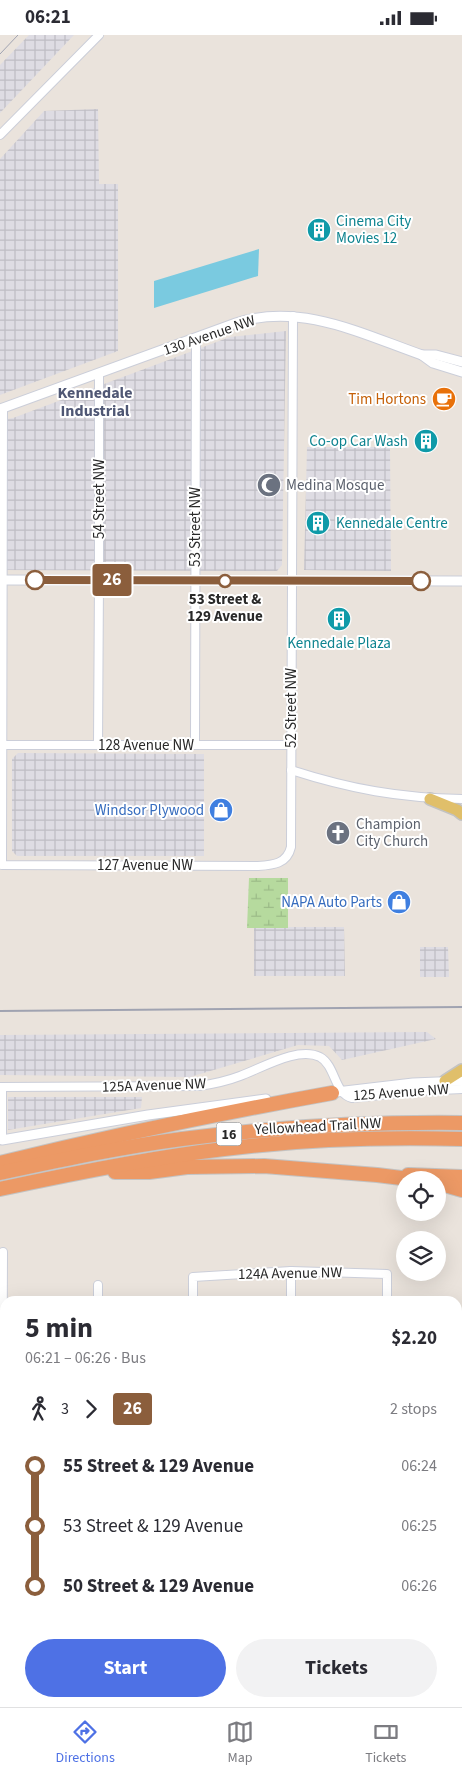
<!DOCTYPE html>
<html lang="en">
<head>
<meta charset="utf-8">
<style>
  body { margin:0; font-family:"Source Sans 3",sans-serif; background:#f2f2f3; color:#2b2b33; height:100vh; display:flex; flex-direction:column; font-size:19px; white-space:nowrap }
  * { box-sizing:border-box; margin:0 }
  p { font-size:16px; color:#7c7c81 }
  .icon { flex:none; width:28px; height:28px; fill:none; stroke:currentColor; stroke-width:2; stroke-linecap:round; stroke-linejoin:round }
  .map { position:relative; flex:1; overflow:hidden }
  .side { position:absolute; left:0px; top:1261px; width:462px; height:411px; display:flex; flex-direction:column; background:#fff; border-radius:15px 15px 0 0; box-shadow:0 5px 20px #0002 }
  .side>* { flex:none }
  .badge { padding:0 10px; border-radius:4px; font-size:18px; line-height:32px }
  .controls { position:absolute; left:396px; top:1136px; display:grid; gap:10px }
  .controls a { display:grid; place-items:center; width:50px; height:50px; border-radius:50%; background:#fff; box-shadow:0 5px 20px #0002; font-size:25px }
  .map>.badge { position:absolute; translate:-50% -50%; box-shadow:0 0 0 2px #fff }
  .legs { display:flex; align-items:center; gap:8px; height:55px; padding:0 25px; font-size:16px }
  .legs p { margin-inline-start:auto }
  .summary { display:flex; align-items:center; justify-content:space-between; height:85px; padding:0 25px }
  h1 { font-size:28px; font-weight:700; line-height:38px }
  .primary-button { display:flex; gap:10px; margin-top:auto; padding:10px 25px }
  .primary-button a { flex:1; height:58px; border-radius:30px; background:#4e71e5; color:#fff; font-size:20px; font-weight:700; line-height:58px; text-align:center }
  .primary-button a+a { background:#f2f2f3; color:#2b2b33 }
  ul { padding:0 25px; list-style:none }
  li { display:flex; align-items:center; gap:18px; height:60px; font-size:19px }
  li i { display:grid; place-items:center; width:8px; height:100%; margin:0 6px; background:currentColor }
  li i::after { content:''; width:12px; height:12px; margin:-6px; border:4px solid; border-radius:50%; background:#fff }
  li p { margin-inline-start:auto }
  li:first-child i { background:linear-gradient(#0000 50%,currentColor 0) }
  li:last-child i { background:linear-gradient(currentColor 50%,#0000 0) }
  .status { display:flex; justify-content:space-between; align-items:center; height:35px; padding:0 25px; background:#fff; direction:ltr }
  .status svg { height:14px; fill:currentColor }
  .tab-bar { display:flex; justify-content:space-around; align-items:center; height:70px; border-top:1px solid #e1e1e2; background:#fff; font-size:14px; color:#7c7c81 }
  .tab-bar a { display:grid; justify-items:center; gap:2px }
  .tab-bar .current { color:#4e71e5 }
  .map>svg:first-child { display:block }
  .industrial { fill:url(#industrial-grid) }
  .wetland { fill:url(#wetland-marsh) }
  .water { fill:#7acae0 }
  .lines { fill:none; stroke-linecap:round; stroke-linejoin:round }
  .minor-casing { stroke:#cbced9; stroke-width:10 }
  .tertiary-casing { stroke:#cbced9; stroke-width:11 }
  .primary-casing { stroke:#c3c3c3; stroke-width:14 }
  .motorway-casing { stroke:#c3c3c3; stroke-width:16 }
  .minor { stroke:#fff; stroke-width:8 }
  .tertiary { stroke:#fff; stroke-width:9 }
  .primary { stroke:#e0bf6a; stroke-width:11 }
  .motorway { stroke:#ec9965; stroke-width:14 }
  .tram { stroke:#a0a3b1; stroke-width:1 }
  .rail { stroke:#a0a3b1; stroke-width:2 }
  .line-1-casing { stroke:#fff; stroke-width:11 }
  .line-1 { stroke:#8b5e3c; stroke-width:8 }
  .stop-1-dot { fill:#fff; stroke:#8b5e3c; stroke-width:2.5 }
  .labels { text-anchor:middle; stroke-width:4; stroke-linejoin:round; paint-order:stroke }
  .shield { fill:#fff; stroke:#696969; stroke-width:1 }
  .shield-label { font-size:14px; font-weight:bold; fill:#292929 }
  .culture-label { font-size:15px; fill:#0d838f; stroke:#fff; text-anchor:start }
  .street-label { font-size:15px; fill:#292929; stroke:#fff }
  .food-label { font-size:15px; fill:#c56008; stroke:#fff; text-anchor:end }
  .worship-label { font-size:15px; fill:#5b616d; stroke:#fff; text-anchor:start }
  .stop-label { font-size:15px; font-weight:bold; fill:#292929; stroke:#fff }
  .shop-label { font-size:15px; fill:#366cbe; stroke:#fff; text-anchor:end }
  .neighbourhood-label { font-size:16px; font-weight:bold; fill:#4f5774; stroke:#fff }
</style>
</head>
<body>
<div class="status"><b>06:21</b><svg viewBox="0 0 49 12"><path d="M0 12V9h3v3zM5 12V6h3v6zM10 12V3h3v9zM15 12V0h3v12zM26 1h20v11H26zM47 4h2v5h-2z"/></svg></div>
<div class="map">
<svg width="462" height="1672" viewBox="0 0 462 1672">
  <defs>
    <pattern id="industrial-grid" width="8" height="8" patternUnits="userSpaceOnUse" patternTransform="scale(1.25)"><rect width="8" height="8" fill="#dedce3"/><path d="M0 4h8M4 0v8" fill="none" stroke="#bebdc3"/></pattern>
    <pattern id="wetland-marsh" width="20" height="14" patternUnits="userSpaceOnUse" patternTransform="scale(1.25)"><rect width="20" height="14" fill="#b6da9e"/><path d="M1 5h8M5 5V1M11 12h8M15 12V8" fill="none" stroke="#9cbb88"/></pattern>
  </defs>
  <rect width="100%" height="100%" fill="#eae3dc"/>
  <g class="industrial">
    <polygon points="29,0 74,0 0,78 0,30"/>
    <polygon points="98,74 99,149 118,149 118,316 0,360 0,124 44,76"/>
    <polygon points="286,296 282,530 277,536 0,535 0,385 13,383 230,302"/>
    <polygon points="307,412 390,412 391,536 304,535"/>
    <polygon points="18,718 204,719 204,821 17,821 12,816 12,724"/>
    <polygon points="288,892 344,892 345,941 254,941 254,893"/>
    <polygon points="420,912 448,912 449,942 420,942"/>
    <polygon points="427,997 436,1004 342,1025 329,1011 298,1010 190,1042 0,1040 0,1000"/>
    <polygon points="8,1062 142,1062 141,1073 8,1095"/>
  </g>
  <polygon class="wetland" points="249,843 288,843 288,893 247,893"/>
  <polygon class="water" points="259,214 258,241 154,273 154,246"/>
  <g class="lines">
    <g class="minor-casing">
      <g id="minor">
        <polyline points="0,100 99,0"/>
        <path d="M3,373L2,830L258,831C273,830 287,829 291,812L293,281"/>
        <polyline points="98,709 99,545 99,338"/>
        <polyline points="0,710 291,710"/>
        <polyline points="195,710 196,303"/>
        <path d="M291,735C350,754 400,763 462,764"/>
        <path d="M0,1052L199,1051C213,1049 227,1046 240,1041C262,1033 298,1011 320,1022C336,1031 334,1059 352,1063L418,1056L462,1054"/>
        <polyline points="0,1105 2,1105 2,1052"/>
        <polyline points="98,1266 98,1250"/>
        <polyline points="193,1266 193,1242 291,1236 387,1239 387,1266"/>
        <polyline points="291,1266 291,1236"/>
        <polyline points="1,1672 3,1217"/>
        <polyline points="195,1672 195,1668"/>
        <polyline points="292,1672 292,1668"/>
        <polyline points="386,1672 386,1668"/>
      </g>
    </g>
    <g class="tertiary-casing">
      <g id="tertiary">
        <polyline points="422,320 436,320 462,327"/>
        <path d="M0,374L236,288C300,267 362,299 422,320L433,328L462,337"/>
        <polyline points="0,545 462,546"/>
        <polyline points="328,1058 413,1048 462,1046"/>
        <polyline points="2,1105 148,1080 266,1064"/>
        <polyline points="458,1524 462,1524"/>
        <polyline points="95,1672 95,1668"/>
      </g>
    </g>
    <g class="primary-casing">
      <g id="primary">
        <polyline points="430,764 457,775 462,779"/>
        <polyline points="445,1046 462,1035"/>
      </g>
    </g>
    <g class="motorway-casing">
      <g id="motorway">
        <path d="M0,1128C110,1101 221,1078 332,1058"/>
        <polyline points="115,1137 149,1137 187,1132 264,1131 377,1140 418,1145"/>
        <path d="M0,1138C61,1125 121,1112 182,1104C275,1092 369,1087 462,1088"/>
        <polyline points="408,1140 462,1142"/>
        <polyline points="438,1148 462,1155"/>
        <path d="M0,1154C74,1138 148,1123 224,1114C303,1104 383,1102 462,1104"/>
      </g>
    </g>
    <use href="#minor" class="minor"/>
    <use href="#tertiary" class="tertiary"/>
    <use href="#primary" class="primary"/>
    <use href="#motorway" class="motorway"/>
    <polyline class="tram" points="0,19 18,0"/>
    <polyline class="rail" points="0,976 462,972"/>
  </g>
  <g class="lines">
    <g class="line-1-casing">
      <polyline id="line-1" points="35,545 421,546"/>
    </g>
    <use href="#line-1" class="line-1"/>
  </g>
  <defs>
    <g id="building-disc" transform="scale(1.25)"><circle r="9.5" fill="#0f9aa8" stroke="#fff"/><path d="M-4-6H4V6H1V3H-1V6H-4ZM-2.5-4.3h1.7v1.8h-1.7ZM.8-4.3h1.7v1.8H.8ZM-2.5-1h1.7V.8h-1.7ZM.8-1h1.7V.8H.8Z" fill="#fff"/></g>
    <g id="cafe-disc" transform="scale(1.25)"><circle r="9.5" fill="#e8710a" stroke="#fff"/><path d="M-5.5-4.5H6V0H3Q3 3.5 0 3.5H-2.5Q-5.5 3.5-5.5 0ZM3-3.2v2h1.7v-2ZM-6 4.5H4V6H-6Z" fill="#fff"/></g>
    <g id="mosque-disc" transform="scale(1.25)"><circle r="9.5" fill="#6b7280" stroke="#fff"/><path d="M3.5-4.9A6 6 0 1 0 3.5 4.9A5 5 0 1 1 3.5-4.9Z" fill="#fff"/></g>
    <g id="shop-disc" transform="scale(1.25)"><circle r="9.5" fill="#3f7fe0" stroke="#fff"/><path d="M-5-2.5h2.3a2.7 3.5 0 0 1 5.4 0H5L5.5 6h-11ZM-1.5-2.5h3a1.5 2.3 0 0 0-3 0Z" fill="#fff"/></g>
    <g id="church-disc" transform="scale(1.25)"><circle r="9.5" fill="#6b7280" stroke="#fff"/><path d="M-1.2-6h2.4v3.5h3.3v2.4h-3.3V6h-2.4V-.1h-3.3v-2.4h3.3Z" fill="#fff"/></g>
  </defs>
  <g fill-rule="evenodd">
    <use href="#building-disc" x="319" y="195"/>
    <use href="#cafe-disc" x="444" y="364"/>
    <use href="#building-disc" x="426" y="406"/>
    <use href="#mosque-disc" x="269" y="450"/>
    <use href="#building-disc" x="318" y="488"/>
    <use href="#building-disc" x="339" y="584"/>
    <use href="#shop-disc" x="221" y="775"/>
    <use href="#church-disc" x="338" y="798"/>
    <use href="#shop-disc" x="399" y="867"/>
  </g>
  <g class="stop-1-dot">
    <circle cx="35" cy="545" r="9"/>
    <circle cx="225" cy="546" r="6"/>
    <circle cx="421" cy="546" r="9"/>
  </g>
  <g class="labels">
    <rect class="shield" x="216.5" y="1087.5" width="25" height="23" rx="4"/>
    <g class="shield-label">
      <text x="229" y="1104">16</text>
    </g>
    <g class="culture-label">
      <text x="336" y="191">Cinema City<tspan x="336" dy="17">Movies 12</tspan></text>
      <text x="408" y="411" text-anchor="end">Co-op Car Wash</text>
      <text x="336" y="493">Kennedale Centre</text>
      <text x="339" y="613" text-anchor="middle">Kennedale Plaza</text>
    </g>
    <g class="street-label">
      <text transform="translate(209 300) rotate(-19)" y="5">130 Avenue NW</text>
      <text transform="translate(99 464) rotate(-90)" y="5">54 Street NW</text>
      <text transform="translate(195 492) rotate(-90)" y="5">53 Street NW</text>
      <text transform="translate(291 673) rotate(-90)" y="5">52 Street NW</text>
      <text x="146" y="715">128 Avenue NW</text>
      <text x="145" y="835">127 Avenue NW</text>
      <text transform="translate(154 1050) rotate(-2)" y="5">125A Avenue NW</text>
      <text transform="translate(401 1057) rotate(-4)" y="5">125 Avenue NW</text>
      <text transform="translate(318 1091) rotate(-3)" y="5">Yellowhead Trail NW</text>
      <text transform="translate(290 1238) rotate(-1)" y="5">124A Avenue NW</text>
    </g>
    <g class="food-label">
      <text x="426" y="369">Tim Hortons</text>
    </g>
    <g class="worship-label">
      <text x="286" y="455">Medina Mosque</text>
      <text x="356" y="794">Champion<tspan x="356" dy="17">City Church</tspan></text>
    </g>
    <g class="stop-label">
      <text x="225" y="569">53 Street &amp;<tspan x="225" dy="17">129 Avenue</tspan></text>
    </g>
    <g class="shop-label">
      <text x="204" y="780">Windsor Plywood</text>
      <text x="382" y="872">NAPA Auto Parts</text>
    </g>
    <g class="neighbourhood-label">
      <text x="95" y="363">Kennedale<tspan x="95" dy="18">Industrial</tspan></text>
    </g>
  </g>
</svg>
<div class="controls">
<a><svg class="icon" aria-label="locate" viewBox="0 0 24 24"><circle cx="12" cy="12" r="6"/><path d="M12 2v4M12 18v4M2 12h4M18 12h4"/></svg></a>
<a><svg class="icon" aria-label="layers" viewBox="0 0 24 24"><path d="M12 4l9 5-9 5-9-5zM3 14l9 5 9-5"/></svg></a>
</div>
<b class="badge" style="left:112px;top:545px;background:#8b5e3c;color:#fff">26</b>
<section class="side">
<div class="summary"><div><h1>5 min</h1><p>06:21 – 06:26 · Bus</p></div><b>$2.20</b></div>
<div class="legs"><svg class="icon" aria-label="walk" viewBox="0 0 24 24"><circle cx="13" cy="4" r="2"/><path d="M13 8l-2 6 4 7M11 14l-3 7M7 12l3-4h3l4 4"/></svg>3<svg class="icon" aria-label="forward" viewBox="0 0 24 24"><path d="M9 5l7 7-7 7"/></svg><b class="badge" style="background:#8b5e3c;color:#fff">26</b><p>2 stops</p></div>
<ul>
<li><i style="color:#8b5e3c"></i><b>55 Street &amp; 129 Avenue</b><p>06:24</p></li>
<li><i style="color:#8b5e3c"></i><span>53 Street &amp; 129 Avenue</span><p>06:25</p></li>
<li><i style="color:#8b5e3c"></i><b>50 Street &amp; 129 Avenue</b><p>06:26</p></li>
</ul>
<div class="primary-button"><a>Start</a><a>Tickets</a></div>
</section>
</div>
<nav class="tab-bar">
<a class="current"><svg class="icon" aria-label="directions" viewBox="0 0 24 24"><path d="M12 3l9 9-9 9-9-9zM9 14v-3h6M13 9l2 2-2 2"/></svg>Directions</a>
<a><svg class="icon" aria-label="map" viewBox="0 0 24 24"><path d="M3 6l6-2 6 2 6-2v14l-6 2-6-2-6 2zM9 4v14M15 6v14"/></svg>Map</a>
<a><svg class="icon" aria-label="tickets" viewBox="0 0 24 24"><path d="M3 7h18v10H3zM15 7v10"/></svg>Tickets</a>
</nav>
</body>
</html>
